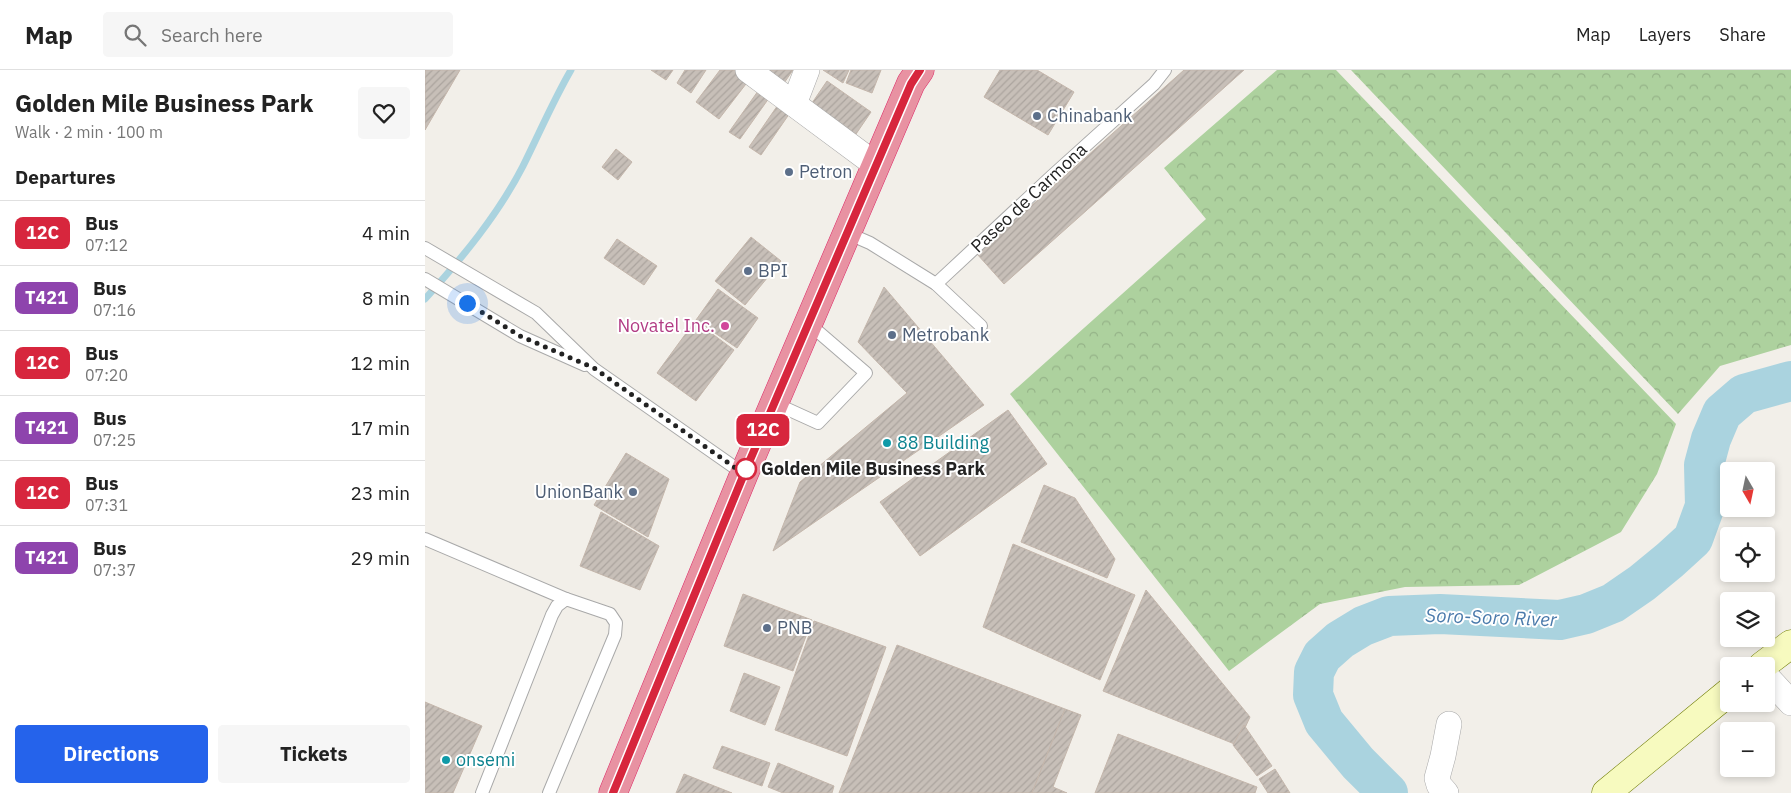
<!DOCTYPE html>
<html lang="en">
<head>
<meta charset="utf-8">
<style>
  body { margin:0; font-family:"IBM Plex Sans",sans-serif; background:#f6f6f6; color:#222; height:100vh; display:flex; flex-direction:column; font-size:19px; white-space:nowrap }
  * { box-sizing:border-box; margin:0 }
  p { font-size:16px; color:#767676 }
  .icon { flex:none; width:28px; height:28px; fill:none; stroke:currentColor; stroke-width:2; stroke-linecap:round; stroke-linejoin:round }
  .map { position:relative; flex:1; overflow:hidden }
  .details { display:flex; flex-direction:column; background:#fff; width:425px }
  .details>* { flex:none }
  .badge { padding:0 10px; border-radius:8px; font-size:18px; line-height:32px }
  .needle { width:32px; rotate:171deg }
  .buttons { position:absolute; left:1295px; top:392px; display:grid; gap:10px }
  .buttons a { display:grid; place-items:center; width:55px; height:55px; border-radius:5px; background:#fff; box-shadow:0 2px 8px #0003; font-size:25px }
  .you { position:absolute; width:25px; height:25px; margin:-12px; border:4px solid #fff; border-radius:50%; background:#1a73e8; box-shadow:0 0 0 8px #1a73e833 }
  .map>.badge { position:absolute; translate:-50% -50%; box-shadow:0 0 0 2px #fff }
  h2 { padding:0 15px; font-size:19px; line-height:45px }
  .round { display:grid; place-items:center; flex:none; width:52px; height:52px; border-radius:5px; background:#f6f6f6 }
  .overview { display:flex; align-items:center; justify-content:space-between; height:85px; padding:0 15px }
  h1 { font-size:24px; font-weight:700; line-height:38px }
  .button { display:flex; gap:10px; margin-top:auto; padding:10px 15px }
  .button a { flex:1; height:58px; border-radius:5px; background:#2563eb; color:#fff; font-size:20px; font-weight:700; line-height:58px; text-align:center }
  .button a+a { background:#f6f6f6; color:#222 }
  ul { padding:0; list-style:none }
  li { display:flex; align-items:center; gap:15px; height:65px; padding:0 15px; border-top:1px solid #e0e0e0 }
  li div { flex:1 }
  li b { display:block; font-size:19px }
  li em { font-style:normal }
  li .badge { min-width:55px; font-weight:700; text-align:center }
  header { display:flex; align-items:center; gap:30px; box-sizing:border-box; height:70px; padding:0 25px; background:#fff; border-bottom:1px solid #e0e0e0 }
  header strong { font-size:24px }
  nav { display:flex; gap:28px; margin-inline-start:auto; font-size:18px }
  .search { width:350px; height:45px; background:#f6f6f6; display:flex; align-items:center; gap:12px; box-sizing:border-box; padding:0 18px; border-radius:5px; color:#767676; font-size:19px }
  main { display:flex; flex:1; min-height:0 }
  .map>svg:first-child { display:block }
  .forest { fill:url(#forest-crowns) }
  .lines { fill:none; stroke-linecap:round; stroke-linejoin:round }
  .stream { stroke:#aad3df; stroke-width:7 }
  .river { stroke:#aad3df; stroke-width:40 }
  .building { fill:url(#building-hatch); stroke:#c4b6ab }
  .lane-casing { stroke:#a9a9a9; stroke-width:14 }
  .street-casing { stroke:#a9a9a9; stroke-width:26 }
  .secondary-casing { stroke:#707d05; stroke-width:29 }
  .highway-casing { stroke:#dc2a67; stroke-width:29 }
  .lane { stroke:#fff; stroke-width:12 }
  .street { stroke:#fff; stroke-width:25 }
  .secondary { stroke:#f7fabf; stroke-width:28 }
  .highway { stroke:#e892a2; stroke-width:28 }
  .line-casing { stroke:#fff; stroke-width:11 }
  .line { stroke:#d7263d; stroke-width:8 }
  .walk { stroke:#222; stroke-width:5; stroke-dasharray:0 9 }
  .service-dot { fill:#5c6f8a; stroke:#fff; stroke-width:2 }
  .hotel-dot { fill:#d1479c; stroke:#fff; stroke-width:2 }
  .culture-dot { fill:#0f9aa8; stroke:#fff; stroke-width:2 }
  .stop-dot { fill:#fff; stroke:#d7263d; stroke-width:2.5 }
  .labels { text-anchor:middle; stroke-width:4; stroke-linejoin:round; paint-order:stroke }
  .service-label { font-size:18px; fill:#4e5e75; stroke:#fff; text-anchor:start }
  .street-label { font-size:18px; fill:#222; stroke:#fff }
  .hotel-label { font-size:18px; fill:#b23c85; stroke:#fff; text-anchor:end }
  .culture-label { font-size:18px; fill:#0d838f; stroke:#fff; text-anchor:start }
  .stop-label { font-size:18px; font-weight:bold; fill:#222; stroke:#fff; text-anchor:start }
  .water-label { font-size:19px; font-style:italic; fill:#4a7aab; stroke:#fff }
</style>
</head>
<body>
<header>
<strong>Map</strong>
<div class="search"><svg class="icon" aria-label="search" viewBox="0 0 24 24"><circle cx="10" cy="10" r="6"/><path d="M15 15l6 6"/></svg>Search here</div>
<nav><a>Map</a><a>Layers</a><a>Share</a></nav>
</header>
<main>
<section class="details">
<div class="overview"><div><h1>Golden Mile Business Park</h1><p>Walk · 2 min · 100 m</p></div><a class="round"><svg class="icon" aria-label="heart" viewBox="0 0 24 24"><path d="M12 20l-8-8c-3-5 5-10 8-4 3-6 11-1 8 4z"/></svg></a></div>
<h2>Departures</h2>
<ul>
<li><span class="badge" style="background:#d7263d;color:#fff">12C</span><div><b>Bus</b><p>07:12</p></div><em>4 min</em></li>
<li><span class="badge" style="background:#8e44ad;color:#fff">T421</span><div><b>Bus</b><p>07:16</p></div><em>8 min</em></li>
<li><span class="badge" style="background:#d7263d;color:#fff">12C</span><div><b>Bus</b><p>07:20</p></div><em>12 min</em></li>
<li><span class="badge" style="background:#8e44ad;color:#fff">T421</span><div><b>Bus</b><p>07:25</p></div><em>17 min</em></li>
<li><span class="badge" style="background:#d7263d;color:#fff">12C</span><div><b>Bus</b><p>07:31</p></div><em>23 min</em></li>
<li><span class="badge" style="background:#8e44ad;color:#fff">T421</span><div><b>Bus</b><p>07:37</p></div><em>29 min</em></li>
</ul>
<div class="button"><a>Directions</a><a>Tickets</a></div>
</section>
<div class="map">
<svg width="1366" height="723" viewBox="0 0 1366 723">
  <defs>
    <pattern id="forest-crowns" width="20" height="18" patternUnits="userSpaceOnUse" patternTransform="scale(1.25)"><rect width="20" height="18" fill="#add19e"/><path d="M2 6a3 3 0 1 1 6 0M12 15a3 3 0 1 1 6 0" fill="none" stroke="#95b388"/></pattern>
    <pattern id="building-hatch" width="6" height="6" patternUnits="userSpaceOnUse" patternTransform="scale(1.25)"><rect width="6" height="6" fill="#c7bfb8"/><path d="M-1 1l2-2M0 6l6-6M5 7l2-2" fill="none" stroke="#aba49e"/></pattern>
  </defs>
  <rect width="100%" height="100%" fill="#f2efe9"/>
  <g class="forest">
    <polygon points="852,0 911,0 1251,354 1232,404 1196,462 1094,515 980,517 895,534 804,601 585,324 781,149 739,98"/>
    <polygon points="926,0 1366,0 1366,275 1295,296 1253,344"/>
  </g>
  <g class="lines">
    <path class="stream" d="M0,229C37,188 73,145 98,96C114,64 128,31 146,0"/>
    <polyline class="river" points="963,723 933,693 899,652 888,625 889,602 897,586 915,570 938,556 964,546 1015,544 1135,550 1161,544 1188,533 1217,513 1245,490 1268,469 1280,436 1279,395 1286,369 1297,343 1319,324 1366,311"/>
  </g>
  <g class="building">
    <polygon points="0,0 35,0 0,60"/>
    <polygon points="226,0 248,0 241,10"/>
    <polygon points="260,0 281,0 266,23 252,13"/>
    <polygon points="295,0 311,0 324,10 294,49 271,32"/>
    <polygon points="335,0 368,0 357,16"/>
    <polygon points="398,0 424,0 418,13"/>
    <polygon points="426,0 456,0 447,23 421,13"/>
    <polygon points="575,0 612,0 649,22 623,65 559,27"/>
    <polygon points="759,0 819,0 579,214 552,184"/>
    <polygon points="402,11 446,42 431,64 387,33"/>
    <polygon points="338,14 349,21 315,69 304,62"/>
    <polygon points="357,29 369,37 336,85 324,77"/>
    <polygon points="191,79 207,92 193,110 177,97"/>
    <polygon points="326,167 356,191 320,235 290,211"/>
    <polygon points="192,169 232,196 219,215 179,188"/>
    <polygon points="459,217 559,335 348,481 375,412 482,323 433,272"/>
    <polygon points="293,219 333,248 312,278 271,250"/>
    <polygon points="270,251 309,280 271,331 232,303"/>
    <polygon points="583,340 622,394 495,486 455,432"/>
    <polygon points="201,383 244,409 223,467 169,435"/>
    <polygon points="619,415 650,428 690,489 682,508 596,472"/>
    <polygon points="176,442 234,476 215,520 155,496"/>
    <polygon points="588,474 710,525 675,610 558,557"/>
    <polygon points="721,520 825,647 812,675 678,621"/>
    <polygon points="318,524 387,550 368,601 299,576"/>
    <polygon points="389,551 461,577 422,686 350,660"/>
    <polygon points="472,575 640,639 607,723 414,723"/>
    <polygon points="319,603 355,617 340,655 305,641"/>
    <polygon points="0,632 57,656 28,723 0,723"/>
    <polygon points="640,639 656,645 628,717 642,723 607,723"/>
    <polygon points="819,655 847,696 832,706 808,675"/>
    <polygon points="693,664 832,717 830,723 670,723"/>
    <polygon points="297,676 345,693 337,716 288,698"/>
    <polygon points="353,693 409,716 407,723 358,723 343,717"/>
    <polygon points="850,699 865,723 843,723 834,709"/>
    <polygon points="259,704 307,723 251,723"/>
  </g>
  <g class="lines">
    <g class="lane-casing">
      <g id="lane">
        <polyline points="422,163 445,173 511,214 556,256"/>
        <polyline points="0,178 111,243 169,299 319,404"/>
        <polyline points="0,209 95,266 160,295"/>
        <polyline points="511,214 627,106 729,14 740,0"/>
        <polyline points="349,333 393,353 441,303 383,253"/>
        <polyline points="0,469 141,529"/>
        <polyline points="57,723 127,545 132,536 141,529 185,544 191,553 190,565 124,723"/>
      </g>
    </g>
    <g class="street-casing">
      <g id="street">
        <polyline points="323,0 451,95"/>
        <polyline points="369,34 382,0"/>
        <polyline points="1341,606 1366,633"/>
        <polyline points="1021,723 1014,715 1012,708 1018,686 1024,654"/>
      </g>
    </g>
    <g class="secondary-casing">
      <g id="secondary">
        <polyline points="1337,596 1366,574"/>
        <polyline points="1181,723 1304,622"/>
      </g>
    </g>
    <g class="highway-casing">
      <polyline id="highway" points="188,723 319,404 486,13 495,0"/>
    </g>
    <use href="#lane" class="lane"/>
    <use href="#street" class="street"/>
    <use href="#secondary" class="secondary"/>
    <use href="#highway" class="highway"/>
  </g>
  <g class="lines">
    <g class="line-casing">
      <polyline id="line" points="188,723 319,404 486,14 495,0"/>
    </g>
    <use href="#line" class="line"/>
    <polyline class="walk" points="42,233 95,266 169,298 319,404 321,399"/>
  </g>
  <g class="service-dot">
    <circle cx="612" cy="46" r="5"/>
    <circle cx="364" cy="102" r="5"/>
    <circle cx="323" cy="201" r="5"/>
    <circle cx="467" cy="265" r="5"/>
    <circle cx="208" cy="422" r="5"/>
    <circle cx="342" cy="558" r="5"/>
  </g>
  <circle class="hotel-dot" cx="300" cy="256" r="5"/>
  <g class="culture-dot">
    <circle cx="462" cy="373" r="5"/>
    <circle cx="21" cy="690" r="5"/>
  </g>
  <circle class="stop-dot" cx="321" cy="399" r="10"/>
  <g class="labels">
    <g class="service-label">
      <text x="622" y="52">Chinabank</text>
      <text x="374" y="108">Petron</text>
      <text x="333" y="207">BPI</text>
      <text x="477" y="271">Metrobank</text>
      <text x="198" y="428" text-anchor="end">UnionBank</text>
      <text x="352" y="564">PNB</text>
    </g>
    <g class="street-label">
      <text transform="translate(604 128) rotate(-43)" y="6">Paseo de Carmona</text>
    </g>
    <g class="hotel-label">
      <text x="290" y="262">Novatel Inc.</text>
    </g>
    <g class="culture-label">
      <text x="472" y="379">88 Building</text>
      <text x="31" y="696">onsemi</text>
    </g>
    <g class="stop-label">
      <text x="336" y="405">Golden Mile Business Park</text>
    </g>
    <g class="water-label">
      <text transform="translate(1066 547) rotate(2)" y="7">Soro-Soro River</text>
    </g>
  </g>
</svg>
<div class="buttons">
<a><svg class="needle" viewBox="-14 -14 28 28"><path d="M0-13l5 13h-10z" fill="#e53935"/><path d="M0 13l5-13h-10z" fill="#767676"/></svg></a>
<a><svg class="icon" aria-label="locate" viewBox="0 0 24 24"><circle cx="12" cy="12" r="6"/><path d="M12 2v4M12 18v4M2 12h4M18 12h4"/></svg></a>
<a><svg class="icon" aria-label="layers" viewBox="0 0 24 24"><path d="M12 4l9 5-9 5-9-5zM3 14l9 5 9-5"/></svg></a>
<a>+</a>
<a>−</a>
</div>
<div class="you" style="left:42px;top:233px"></div>
<b class="badge" style="left:338px;top:360px;background:#d7263d;color:#fff">12C</b>
</div>
</main>
</body>
</html>
